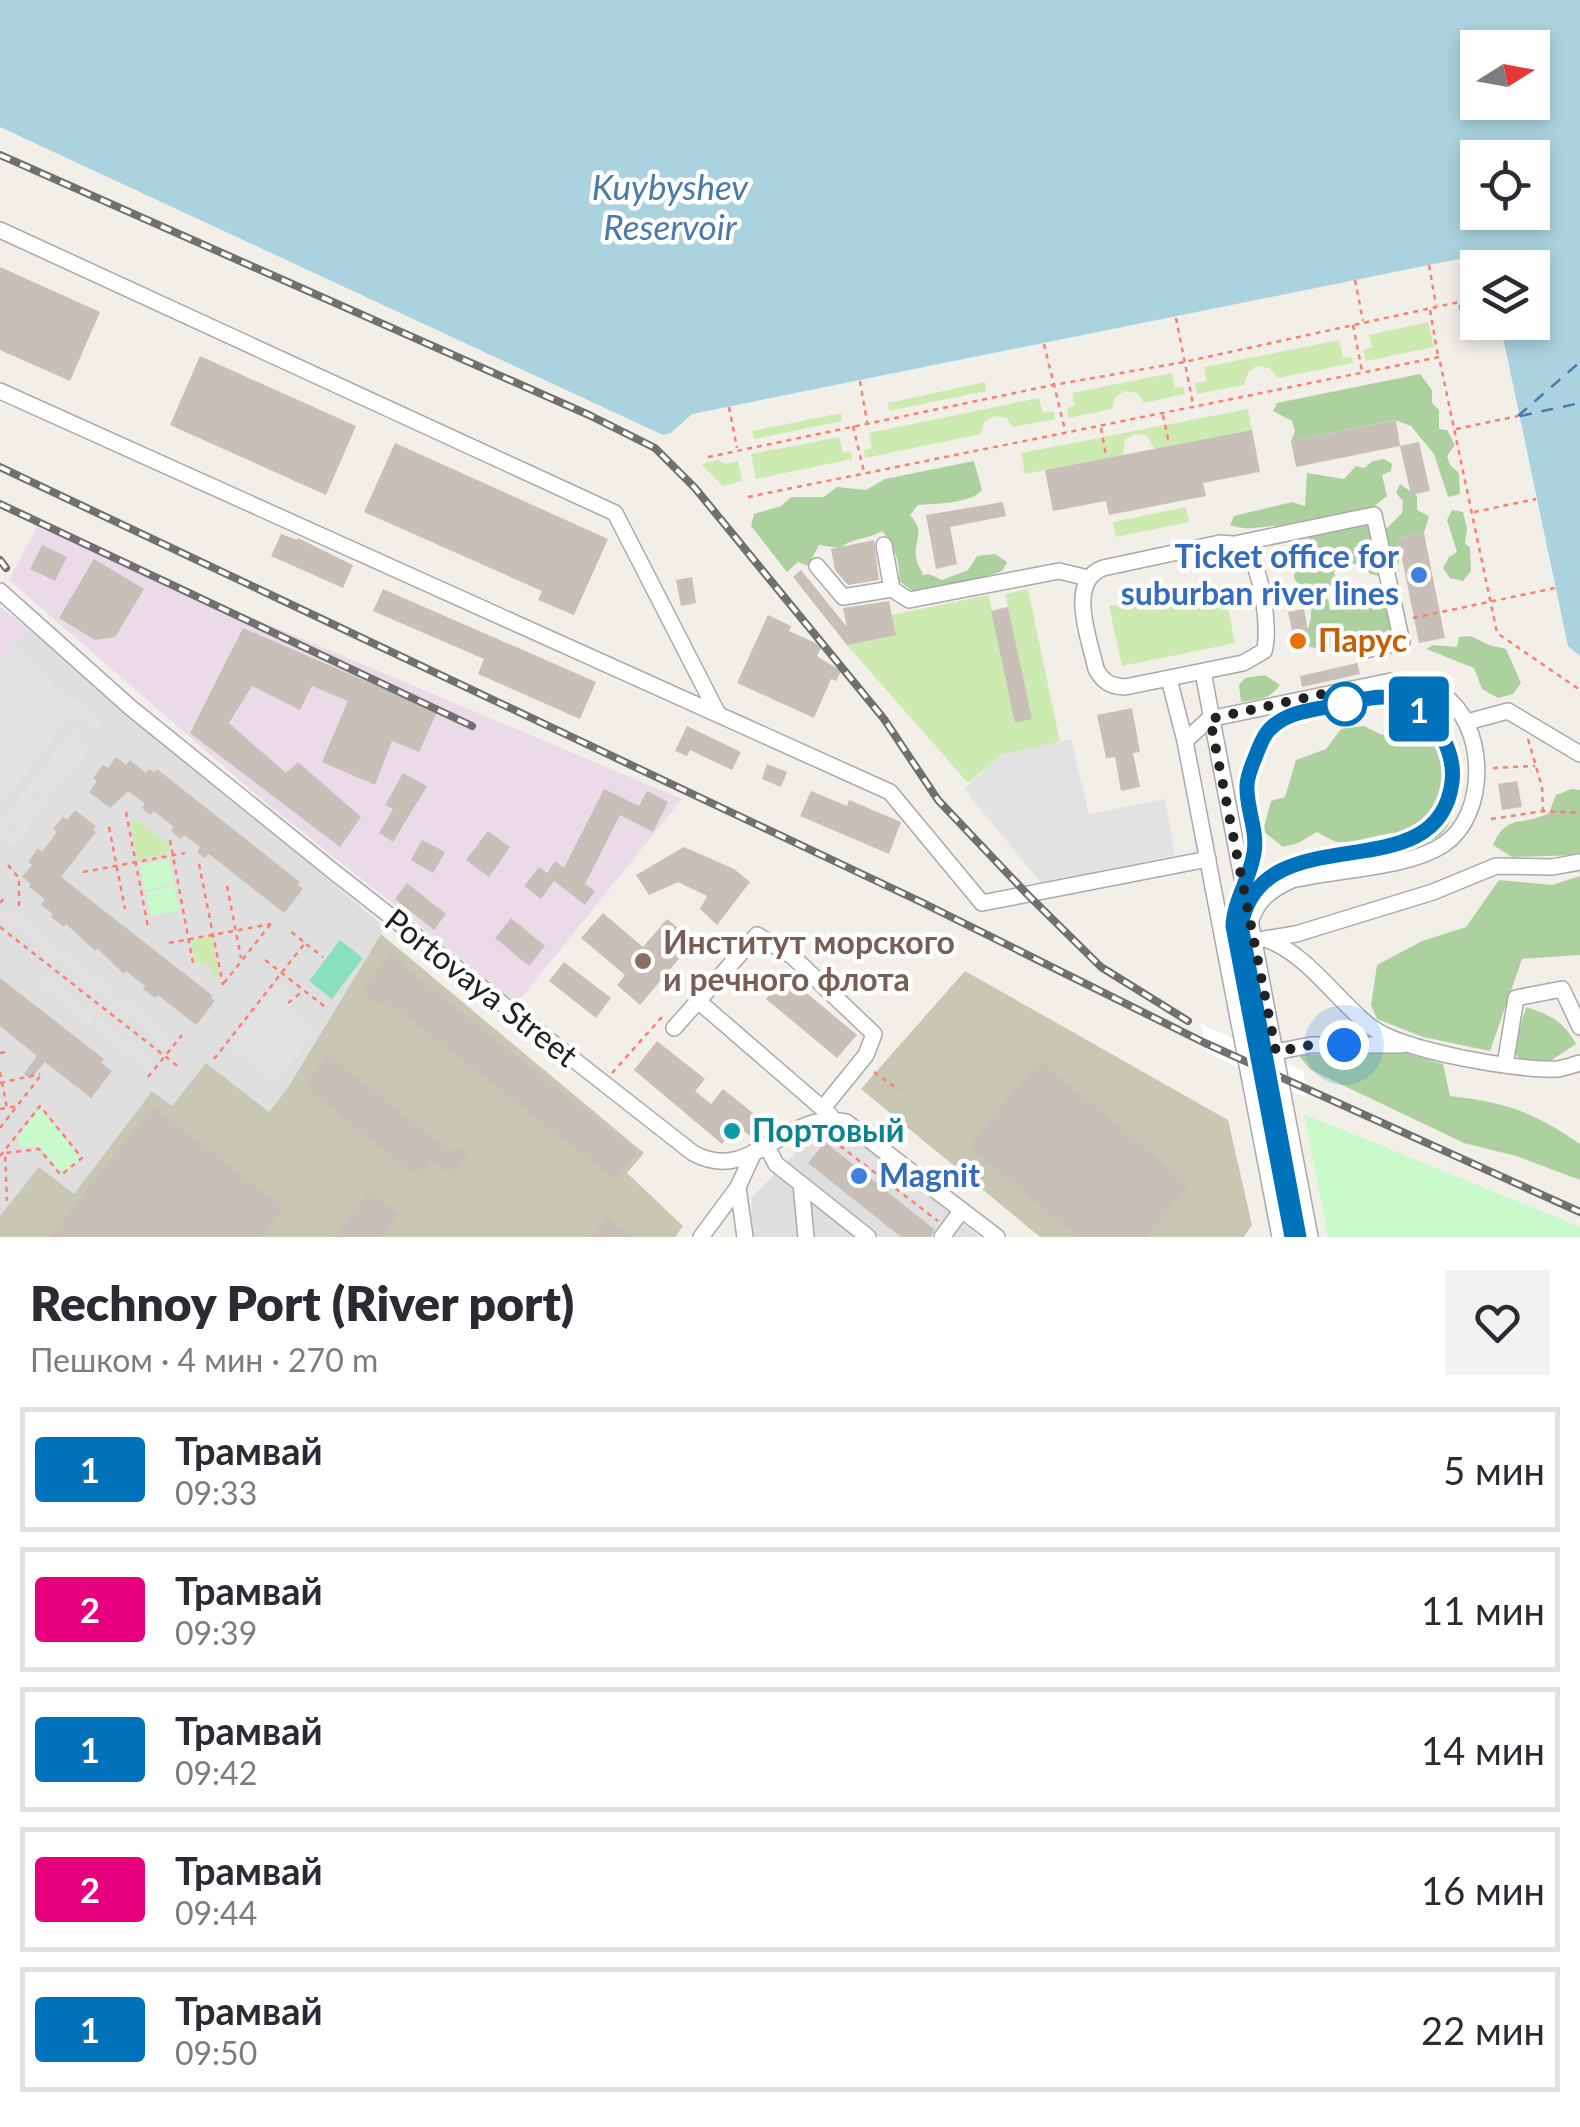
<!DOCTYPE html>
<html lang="ru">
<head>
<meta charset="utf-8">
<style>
  body { margin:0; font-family:Lato,sans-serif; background:#f2f2f3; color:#2b2b33; height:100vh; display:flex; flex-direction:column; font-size:38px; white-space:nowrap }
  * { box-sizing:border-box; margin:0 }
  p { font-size:32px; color:#7c7c81 }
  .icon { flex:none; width:55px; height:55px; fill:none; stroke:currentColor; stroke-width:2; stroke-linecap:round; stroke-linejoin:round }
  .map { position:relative; height:1237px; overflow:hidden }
  .side { display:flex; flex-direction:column; background:#fff; flex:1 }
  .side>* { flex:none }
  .badge { padding:0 20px; border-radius:8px; font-size:35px; line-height:65px }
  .needle { width:65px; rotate:79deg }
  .controls { position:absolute; left:1460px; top:30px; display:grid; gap:20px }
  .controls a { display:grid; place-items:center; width:90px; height:90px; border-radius:0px; background:#fff; box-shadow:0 5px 15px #0003; font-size:50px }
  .you { position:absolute; width:50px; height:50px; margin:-25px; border:8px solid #fff; border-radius:50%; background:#1a73e8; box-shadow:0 0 0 15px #1a73e833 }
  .map>.badge { position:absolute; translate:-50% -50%; box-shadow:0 0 0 5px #fff }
  .round { display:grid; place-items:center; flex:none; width:105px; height:105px; border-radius:0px; background:#f2f2f3 }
  .summary { display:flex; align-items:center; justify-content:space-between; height:170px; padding:0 30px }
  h1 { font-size:48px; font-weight:800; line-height:75px }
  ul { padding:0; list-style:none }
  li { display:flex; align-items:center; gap:30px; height:125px; margin:0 20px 15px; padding:0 10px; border:5px solid #e1e1e2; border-radius:0px }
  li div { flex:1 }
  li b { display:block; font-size:38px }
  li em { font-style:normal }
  li .badge { min-width:110px; font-weight:700; text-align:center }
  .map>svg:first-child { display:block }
  .residential { fill:#e0dfdf }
  .industrial { fill:#ebdbe8 }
  .construction { fill:#c7c7b4 }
  .grass { fill:#cdebb0 }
  .forest { fill:#add19e }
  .park { fill:#c8facc }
  .pitch { fill:#88e0be }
  .parking { fill:#e2e2e2 }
  .water { fill:#aad3df; fill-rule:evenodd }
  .pier { fill:#fff }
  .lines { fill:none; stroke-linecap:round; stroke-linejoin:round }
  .ferry { stroke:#4a7aab; stroke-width:2.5; stroke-dasharray:12 10; stroke-linecap:butt }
  .building { fill:#c7bfb8 }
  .minor-casing { stroke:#a9a9a9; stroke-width:18 }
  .path { stroke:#fa8072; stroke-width:2.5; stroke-dasharray:5 5; stroke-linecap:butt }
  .minor { stroke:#fff; stroke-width:15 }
  .tram { stroke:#707070; stroke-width:2.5 }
  .rail-casing { stroke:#707070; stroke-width:8 }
  .rail { stroke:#fff; stroke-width:4; stroke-dasharray:11; stroke-linecap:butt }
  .line-casing { stroke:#fff; stroke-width:22 }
  .line { stroke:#0072bc; stroke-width:15 }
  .walk { stroke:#222; stroke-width:10; stroke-dasharray:0 18 }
  .shop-dot { fill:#3f7fe0; stroke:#fff; stroke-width:4 }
  .food-dot { fill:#e8710a; stroke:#fff; stroke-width:4 }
  .stop-dot { fill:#fff; stroke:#0072bc; stroke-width:5 }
  .education-dot { fill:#8d6e63; stroke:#fff; stroke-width:4 }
  .culture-dot { fill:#0f9aa8; stroke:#fff; stroke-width:4 }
  .labels { text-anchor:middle; stroke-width:9; stroke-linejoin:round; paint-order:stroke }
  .shop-label { font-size:32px; font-weight:bold; fill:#366cbe; stroke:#fff; text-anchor:end }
  .food-label { font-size:32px; font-weight:bold; fill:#c56008; stroke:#fff; text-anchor:start }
  .education-label { font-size:32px; font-weight:bold; fill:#785e54; stroke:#fff; text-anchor:start }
  .street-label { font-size:32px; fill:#222; stroke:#fff }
  .culture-label { font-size:32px; font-weight:bold; fill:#0d838f; stroke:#fff; text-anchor:start }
  .water-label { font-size:35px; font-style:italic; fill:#4a7aab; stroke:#fff }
</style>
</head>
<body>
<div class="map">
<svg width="1580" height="1237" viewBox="0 0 1580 1237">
  <rect width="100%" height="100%" fill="#f2efe9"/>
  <g class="residential">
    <polygon points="26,627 385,927 287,1089 269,1112 172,1106 152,1091 74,1194 0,1216 0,806 81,702 60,697 47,675 12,646"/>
    <polygon points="829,1137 855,1141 872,1152 980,1237 750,1237 752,1197 797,1151"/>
  </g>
  <g class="industrial">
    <polygon points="37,527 682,799 517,1003 259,797 9,580"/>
    <polygon points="0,606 26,627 0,662"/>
  </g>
  <g class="construction">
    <polygon points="381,934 644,1153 627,1173 683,1226 675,1237 0,1237 0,1216 39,1167 74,1194 152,1091 172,1106 206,1063 269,1112 287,1089"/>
    <polygon points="965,971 1228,1120 1252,1225 1244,1237 1040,1237 861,1089"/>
  </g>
  <g class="grass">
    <polygon points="1428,322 1434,347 1366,361 1363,350 1372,347 1369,335"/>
    <polygon points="1339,340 1343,358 1352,357 1353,363 1278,378 1269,368 1256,366 1248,373 1244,385 1197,394 1195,383 1206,381 1204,367"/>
    <polygon points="1172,373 1175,388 1183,387 1185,394 1144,403 1137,393 1124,391 1115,398 1112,409 1068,418 1067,408 1075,406 1072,393"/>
    <polygon points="985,382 986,391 889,411 888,403"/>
    <polygon points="1039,398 1043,413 1054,411 1055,419 1013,427 1006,418 994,416 984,422 981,434 865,458 864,450 872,448 869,433"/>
    <polygon points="1248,409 1252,430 1155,449 1146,435 1135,434 1125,439 1123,455 1025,474 1021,453"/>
    <polygon points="841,413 842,421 754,439 752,431"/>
    <polygon points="839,437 843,453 851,452 852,459 756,479 751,454"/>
    <polygon points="718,460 725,464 738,461 742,481 723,486 701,464"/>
    <polygon points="1186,507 1189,522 1116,537 1113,522"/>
    <polygon points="1223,584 1235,643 1122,666 1109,606"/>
    <polygon points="1028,589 1060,742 1001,755 968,783 847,645 892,615 988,595 992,611 1008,607 1005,594"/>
    <polygon points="136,819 169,845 170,853 137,860 131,827"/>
    <polygon points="212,936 219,974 217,977 205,963 201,964 194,959 191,940"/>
  </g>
  <g class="forest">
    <polygon points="1420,374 1432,390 1432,403 1439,410 1439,429 1447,430 1455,445 1447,456 1450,465 1459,473 1460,494 1448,497 1434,454 1411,426 1395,420 1291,441 1295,431 1292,421 1273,411 1277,403"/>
    <path d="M1384,459L1392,464L1391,471L1382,475L1387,496L1364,514H1333L1324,521L1312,518L1303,528C1274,520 1256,534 1230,525L1234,516L1292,502L1305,506L1307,473L1344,479L1356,466L1364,468L1373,461Z"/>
    <path d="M974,461L982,490C972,503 936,504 918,505L910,515C926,533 914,539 916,557C917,564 921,569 923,575L929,574L942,580L968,570L977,556L995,554L1007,562L1002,571L962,585L914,592L899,581C901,564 894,544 882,531C867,540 854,537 840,548L819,545L808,566L798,562L787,572L751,526L754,514L781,506L791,497H824L837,487L866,490L885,479Z"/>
    <polygon points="1400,484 1417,496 1417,510 1429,516 1424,533 1398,538 1401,555 1393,579 1370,574 1363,564 1341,564 1334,572 1337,581 1317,595 1300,587 1294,578 1298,542 1307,540 1315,532 1365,523 1381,534 1402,513 1403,501 1396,493"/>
    <polygon points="1452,510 1463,512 1467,529 1465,544 1470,547 1471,571 1463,581 1450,578 1443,568 1449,557 1457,552 1447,520"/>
    <path d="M1384,584L1398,586C1402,603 1399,624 1391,639L1364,644L1355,638C1333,645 1325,656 1304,643L1311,618V603L1328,599L1330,610L1363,607L1366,590Z"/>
    <polygon points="1471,636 1489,645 1506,649 1521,683 1513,694 1498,698 1482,689 1474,668 1426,649 1433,645 1457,647 1459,637"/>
    <path d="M1265,675L1280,685C1268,701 1259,698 1241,702L1239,685L1245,678Z"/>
    <path d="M1364,726L1382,735C1408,725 1429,733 1455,743C1458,767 1464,844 1421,841C1411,840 1403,832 1392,833C1377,835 1352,843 1338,842C1332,841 1323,835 1317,832L1298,843L1283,847L1263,831L1271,801L1285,797L1296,760L1326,749L1341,729Z"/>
    <path d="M1572,789L1580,790V855L1512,857L1493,845C1507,813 1521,827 1549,813L1556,795Z"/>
    <polygon points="1580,876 1580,955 1522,959 1490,1051 1423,1037 1377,1019 1371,1005 1377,965 1422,941 1466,927 1499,880 1552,885"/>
    <path d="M1526,1007C1551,1015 1563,1021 1576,1044L1547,1063H1523L1513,1051Z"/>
    <path d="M1406,1053L1443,1064L1450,1096C1507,1103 1532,1111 1580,1144V1180L1516,1156L1464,1143L1311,1070L1298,1055Z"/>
  </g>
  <g class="park">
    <polygon points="169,859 174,884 145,890 140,865"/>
    <polygon points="174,886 179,911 151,916 146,892"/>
    <polygon points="40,1108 81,1159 62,1174 39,1146 21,1148 18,1136"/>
    <polygon points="1304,1114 1580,1227 1580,1237 1328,1237"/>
  </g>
  <polygon class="pitch" points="340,940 363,958 332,999 309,981"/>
  <g class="parking">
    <polygon points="12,646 47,675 60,697 81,701 80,704 102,722 96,730 73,713 0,806 0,662"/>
    <polygon points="74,728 83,735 0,840 0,822"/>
    <polygon points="1071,739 1089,814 1165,799 1175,855 1041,883 964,789 1001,755"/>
    <polygon points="82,740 91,747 55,793 47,786"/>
    <polygon points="42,792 51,799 14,846 5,839"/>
    <polygon points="6,906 59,947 52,956 0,915"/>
    <polygon points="62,950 115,991 108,1000 55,958"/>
    <polygon points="44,974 96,1015 89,1024 37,983"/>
    <polygon points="278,983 297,998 289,1009 316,1030 276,1082 229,1046"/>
    <polygon points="119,994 173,1037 166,1045 112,1003"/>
    <polygon points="100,1018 154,1061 147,1070 93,1027"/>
    <polygon points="854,1142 945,1212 939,1220 848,1150"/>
  </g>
  <path class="water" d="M0,0H1580V656L1568,646L1500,323L1532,322V268L1489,267L1488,260L1480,255L1429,265L692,414L671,433L663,435L0,127ZM1478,48H1532V102H1478ZM1478,158H1532V212H1478Z"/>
  <polygon class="pier" points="1201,1024 1303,1071 1308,1098 1207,1053"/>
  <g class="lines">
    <g class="ferry">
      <polyline points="1518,416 1580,362"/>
      <polyline points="1520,416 1580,403"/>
    </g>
  </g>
  <g class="building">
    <polygon points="0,267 100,312 70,381 0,350"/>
    <polygon points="200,356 356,426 326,495 170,425"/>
    <polygon points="1396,420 1400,446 1296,467 1291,441"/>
    <polygon points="1252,430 1260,472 1203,483 1206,496 1109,515 1106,501 1053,511 1045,470"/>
    <polygon points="1419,442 1430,491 1411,495 1400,446"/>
    <polygon points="395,443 608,539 574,615 538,600 542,591 364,512"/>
    <polygon points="1003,502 1006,516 950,527 957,564 936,569 926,515"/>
    <polygon points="1424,533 1445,638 1419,643 1398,538"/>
    <polygon points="281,534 297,540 298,538 353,565 343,588 271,556"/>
    <polygon points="874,540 879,580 848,585 835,570 831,549"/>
    <polygon points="42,545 67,557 55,581 30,569"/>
    <polygon points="94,559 144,589 115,637 95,640 59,618"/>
    <polygon points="801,570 847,627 843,608 889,601 896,635 847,645 793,577"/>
    <polygon points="692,577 696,603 681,606 676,580"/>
    <polygon points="383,589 596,682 580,719 478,674 484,659 373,611"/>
    <polygon points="1008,607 1032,719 1015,723 991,611"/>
    <polygon points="1304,609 1311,647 1296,650 1288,612"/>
    <polygon points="768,615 791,626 789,631 822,646 817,656 841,671 836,681 831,679 814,718 737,683"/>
    <polygon points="243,628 437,712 419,752 392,741 375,785 322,762 348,701 312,686 300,710 252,686 229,723 286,773 298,762 361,817 340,847 190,733"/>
    <polygon points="1357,663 1360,674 1302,687 1300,676"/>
    <polygon points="1132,708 1140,752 1133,753 1140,787 1121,791 1115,757 1106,758 1097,715"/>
    <polygon points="687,726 741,752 732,770 690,750 687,756 675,751"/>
    <polygon points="116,757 126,765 130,760 146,773 149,769 154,772 157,769 300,882 298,885 303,889 284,913 209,854 205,858 197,852 200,847 184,835 181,839 171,831 174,827 154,811 150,815 142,808 145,804 128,791 110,808 89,792 97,781 93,778 103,765 108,768"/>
    <polygon points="767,764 787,772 781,787 762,779"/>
    <polygon points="403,773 427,786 393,842 379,833 393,809 385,805"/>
    <polygon points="1517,781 1522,807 1502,810 1498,784"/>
    <polygon points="604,789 639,806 647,791 668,802 653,832 620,815 585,884 595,891 585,905 554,881 541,899 524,886 539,867 547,873 555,861 564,868"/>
    <polygon points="811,791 847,806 849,800 901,822 889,854 800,816"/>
    <polygon points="75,810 96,826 93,830 96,832 61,877 213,996 211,998 215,1001 196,1025 158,995 155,998 143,989 145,986 126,971 124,974 97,948 95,951 66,924 64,927 51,917 53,914 41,905 45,899 29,887 31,884 22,877 32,865 28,862 38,848 42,852 57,832 53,829 63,817 67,820"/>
    <polygon points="488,831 510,847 489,877 466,860"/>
    <polygon points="422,840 445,852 433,873 411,860"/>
    <polygon points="684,847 734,869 750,882 717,925 700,909 707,896 678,882 649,895 636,875"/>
    <polygon points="407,883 446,914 434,930 395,899"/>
    <polygon points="603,913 643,947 667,919 694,941 640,1005 617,985 625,975 581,938"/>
    <polygon points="511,918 545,946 529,966 495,938"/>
    <polygon points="393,950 405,961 402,965 638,1152 615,1180 384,999 379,1006 361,991"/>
    <polygon points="564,962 611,998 596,1018 549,981"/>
    <polygon points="785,975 857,1035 837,1058 766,999"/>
    <polygon points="0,978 104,1059 101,1063 112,1071 91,1098 45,1062 30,1079 24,1074 37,1056 0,1026"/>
    <polygon points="657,1041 705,1079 695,1091 711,1104 723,1089 763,1121 750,1136 737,1125 722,1144 634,1070"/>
    <polygon points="328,1055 452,1152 457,1145 468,1154 451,1176 432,1161 418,1178 304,1086"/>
    <polygon points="1039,1060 1189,1184 1146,1237 1078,1237 968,1147"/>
    <polygon points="153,1106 284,1208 261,1237 50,1237"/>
    <polygon points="825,1142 934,1229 931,1237 901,1237 808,1163"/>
    <polygon points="369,1192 399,1214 381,1237 334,1237"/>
    <polygon points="607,1217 632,1237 591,1237"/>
  </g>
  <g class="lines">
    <g class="minor-casing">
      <g id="minor">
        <polyline points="0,230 615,513 718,714"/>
        <polyline points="0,391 890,792 982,903 1208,859"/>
        <path d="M1220,543C1229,544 1237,543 1244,549C1261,561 1271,631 1264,651L1243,663L1125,687C1110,686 1103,682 1096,669C1090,640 1066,582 1103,568Z"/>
        <polyline points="1235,544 1374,515 1402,642 1361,651"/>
        <polyline points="884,545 892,589"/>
        <polyline points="817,566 843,597 892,589 909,600 1059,571 1088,578"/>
        <path d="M0,591L131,708L334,872L693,1153C752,1186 786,1108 846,1122L997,1237"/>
        <polyline points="1203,672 1310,1237"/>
        <polyline points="1169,679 1185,741 1280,1237"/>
        <polyline points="1467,722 1508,711 1580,754"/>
        <path d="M1185,741L1209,719L1391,681C1410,682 1427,684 1443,695C1487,725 1489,815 1443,845C1405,869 1337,869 1292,880C1270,890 1257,900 1250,923"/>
        <polyline points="1265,939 1296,934 1433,892 1496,866 1552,867 1580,862"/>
        <path d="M1225,947L1265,939C1307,953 1337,1001 1371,1027C1403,1051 1517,1071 1558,1069C1565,1068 1573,1065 1580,1063"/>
        <polyline points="697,1000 830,1115"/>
        <polyline points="674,1028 757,935 792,956 874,1034 866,1055 823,1108"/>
        <polyline points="1275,1052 1311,1045 1402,1045"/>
        <polyline points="1505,1065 1516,998 1562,989 1580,1027"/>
        <polyline points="766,1145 776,1164 868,1237"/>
        <polyline points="801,1184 806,1237"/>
        <polyline points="738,1187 745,1237"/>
        <polyline points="701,1237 738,1187 754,1152"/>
        <polyline points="942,1237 962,1210"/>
      </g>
    </g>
    <g class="path">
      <polyline points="1429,265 1436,305"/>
      <polyline points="1355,280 1363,321"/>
      <polyline points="1430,310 1438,356"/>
      <polyline points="1176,318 1193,404"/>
      <polyline points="1353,325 1362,371"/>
      <polyline points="1044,344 1065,430"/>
      <polyline points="860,381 867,422"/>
      <polyline points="729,407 737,448"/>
      <polyline points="1163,415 1169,443"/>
      <polyline points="853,426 864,472"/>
      <polyline points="1101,428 1106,456"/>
      <polyline points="1456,429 1518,416"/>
      <polyline points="708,457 1053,385 1184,362 1459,302 1465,331 1501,323"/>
      <polyline points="748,497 1439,357 1497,633 1580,690"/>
      <polyline points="1474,512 1536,499"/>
      <polyline points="1413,618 1555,588"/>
      <polyline points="1528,739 1542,787 1543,811"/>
      <polyline points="1493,768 1535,766"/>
      <polyline points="126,812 148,927"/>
      <polyline points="1491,819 1543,811 1580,813"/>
      <polyline points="109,827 125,909"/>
      <polyline points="170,840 193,963"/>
      <polyline points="199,864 223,985"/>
      <polyline points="8,865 19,878 19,906"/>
      <polyline points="83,872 185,853"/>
      <polyline points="227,886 241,958"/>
      <polyline points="0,903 6,896"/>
      <polyline points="0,927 180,1068"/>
      <polyline points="169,943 271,924"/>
      <polyline points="306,944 323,957"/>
      <polyline points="265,960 324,1006"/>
      <polyline points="224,983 273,921"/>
      <polyline points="288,1003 303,991"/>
      <polyline points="0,1053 10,1051"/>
      <polyline points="214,1059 305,943 289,930"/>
      <polyline points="0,1072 7,1108"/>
      <polyline points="874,1072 899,1090"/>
      <polyline points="612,1073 662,1017"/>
      <polyline points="148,1077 182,1035"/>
      <polyline points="0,1083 40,1074"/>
      <polyline points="0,1109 18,1106"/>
      <polyline points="0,1128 41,1075"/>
      <polyline points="840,1146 938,1221"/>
      <polyline points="0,1156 40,1106 82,1158 61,1175 39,1149 5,1153 7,1201"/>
    </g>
    <use href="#minor" class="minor"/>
    <path class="tram" d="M1292,1237L1233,926C1234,900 1250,879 1254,853C1258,831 1246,808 1247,786C1247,774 1254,761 1258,750C1261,743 1264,735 1269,730C1286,712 1308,711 1331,706C1348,703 1367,697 1384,697C1424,697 1457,744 1452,782C1438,895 1264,811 1241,925L1299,1237"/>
    <g class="rail-casing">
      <g id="rail">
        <polyline points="0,155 589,415 655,448 695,488 884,719 938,800 1027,894 1101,967 1188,1021"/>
        <polyline points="0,467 921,902 1205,1043 1580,1212"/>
        <polyline points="0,504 472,726"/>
        <polyline points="0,560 6,568"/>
      </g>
    </g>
    <use href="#rail" class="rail"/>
  </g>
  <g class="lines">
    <g class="line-casing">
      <path id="line" d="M1292,1237L1233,926C1234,900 1250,879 1254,853C1258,831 1246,808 1247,786C1247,774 1254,761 1258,750C1261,743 1264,735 1269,730C1286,712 1308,711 1331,706C1348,703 1367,697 1384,697C1423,696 1457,744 1452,782C1438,895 1263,811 1241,925L1299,1237"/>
    </g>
    <use href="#line" class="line"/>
    <polyline class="walk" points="1344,1045 1311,1045 1276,1052 1210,719 1331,692 1345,704"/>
  </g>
  <g class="shop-dot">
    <circle cx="1419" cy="575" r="10"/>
    <circle cx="859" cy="1176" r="10"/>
  </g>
  <circle class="food-dot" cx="1298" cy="641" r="10"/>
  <circle class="stop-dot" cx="1345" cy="704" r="20"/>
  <circle class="education-dot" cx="643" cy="961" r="10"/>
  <circle class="culture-dot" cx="732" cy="1131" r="10"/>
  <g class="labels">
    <g class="shop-label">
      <text x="1399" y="568">Ticket office for<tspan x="1399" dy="37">suburban river lines</tspan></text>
      <text x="879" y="1187" text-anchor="start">Magnit</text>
    </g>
    <g class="food-label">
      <text x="1318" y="652">Парус</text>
    </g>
    <g class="education-label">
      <text x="663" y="954">Институт морского<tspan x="663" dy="37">и речного флота</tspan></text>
    </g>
    <g class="street-label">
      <text transform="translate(481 988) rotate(38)" y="11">Portovaya Street</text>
    </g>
    <g class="culture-label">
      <text x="752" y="1142">Портовый</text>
    </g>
    <g class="water-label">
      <text x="670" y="200">Kuybyshev<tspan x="670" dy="40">Reservoir</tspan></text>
    </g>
  </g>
</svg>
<div class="controls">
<a><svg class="needle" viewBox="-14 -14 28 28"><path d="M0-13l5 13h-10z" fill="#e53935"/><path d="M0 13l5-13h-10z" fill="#7c7c81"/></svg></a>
<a><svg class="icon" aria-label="locate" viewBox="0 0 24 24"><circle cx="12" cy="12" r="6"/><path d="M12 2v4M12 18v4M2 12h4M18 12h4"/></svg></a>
<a><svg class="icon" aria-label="layers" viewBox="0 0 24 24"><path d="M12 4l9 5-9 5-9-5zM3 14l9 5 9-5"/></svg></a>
</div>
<div class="you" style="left:1344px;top:1045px"></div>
<b class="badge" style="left:1419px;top:709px;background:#0072bc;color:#fff">1</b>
</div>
<section class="side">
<div class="summary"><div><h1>Rechnoy Port (River port)</h1><p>Пешком · 4 мин · 270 m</p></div><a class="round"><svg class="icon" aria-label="heart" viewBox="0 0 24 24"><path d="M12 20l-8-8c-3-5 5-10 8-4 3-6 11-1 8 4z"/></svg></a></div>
<ul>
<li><span class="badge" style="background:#0072bc;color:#fff">1</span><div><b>Трамвай</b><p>09:33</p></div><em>5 мин</em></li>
<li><span class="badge" style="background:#e6007e;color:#fff">2</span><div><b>Трамвай</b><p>09:39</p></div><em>11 мин</em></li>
<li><span class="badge" style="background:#0072bc;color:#fff">1</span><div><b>Трамвай</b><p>09:42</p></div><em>14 мин</em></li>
<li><span class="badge" style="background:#e6007e;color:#fff">2</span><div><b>Трамвай</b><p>09:44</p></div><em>16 мин</em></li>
<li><span class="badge" style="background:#0072bc;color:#fff">1</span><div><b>Трамвай</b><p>09:50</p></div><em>22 мин</em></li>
</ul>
</section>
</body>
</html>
